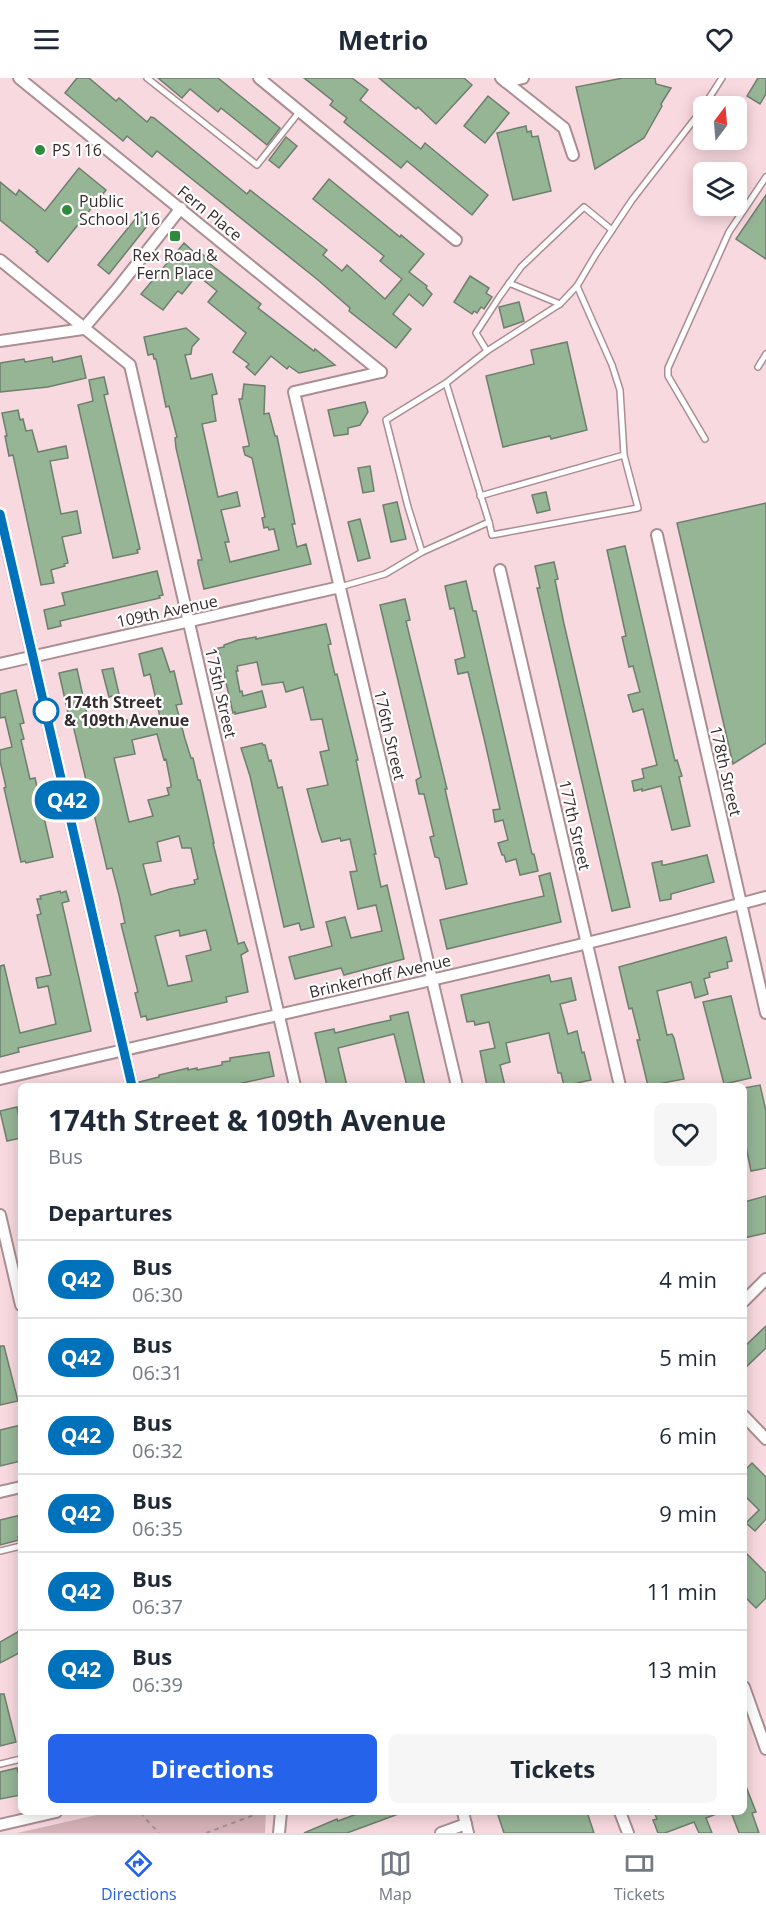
<!DOCTYPE html>
<html lang="en">
<head>
<meta charset="utf-8">
<style>
  body { margin:0; font-family:"Open Sans",sans-serif; background:#f6f6f7; color:#1f2937; height:100vh; display:flex; flex-direction:column; font-size:22px; white-space:nowrap }
  * { box-sizing:border-box; margin:0 }
  p { font-size:20px; color:#747a83 }
  .icon { flex:none; width:33px; height:33px; fill:none; stroke:currentColor; stroke-width:2; stroke-linecap:round; stroke-linejoin:round }
  .map { position:relative; flex:1; overflow:hidden }
  .drawer { position:absolute; left:18px; top:1005px; width:729px; height:732px; display:flex; flex-direction:column; background:#fff; border-radius:9px; box-shadow:0 3px 15px #0003 }
  .drawer>* { flex:none }
  .badge { padding:0 12px; border-radius:20px; font-size:21px; line-height:39px }
  .needle { width:39px; rotate:16deg }
  .buttons { position:absolute; left:693px; top:18px; display:grid; gap:12px }
  .buttons a { display:grid; place-items:center; width:54px; height:54px; border-radius:9px; background:#fff; box-shadow:0 3px 15px #0003; font-size:30px }
  .map>.badge { position:absolute; translate:-50% -50%; box-shadow:0 0 0 3px #fff }
  h2 { padding:0 30px; font-size:22px; line-height:54px }
  .round { display:grid; place-items:center; flex:none; width:63px; height:63px; border-radius:9px; background:#f6f6f7 }
  .headline { display:flex; align-items:center; justify-content:space-between; height:102px; padding:0 30px }
  h1 { font-size:28px; font-weight:700; line-height:45px }
  .button { display:flex; gap:12px; margin-top:auto; padding:12px 30px }
  .button a { flex:1; height:69px; border-radius:9px; background:#2563eb; color:#fff; font-size:24px; font-weight:700; line-height:69px; text-align:center }
  .button a+a { background:#f6f6f7; color:#1f2937 }
  ul { padding:0; list-style:none }
  li { display:flex; align-items:center; gap:18px; height:78px; padding:0 30px; border-top:2px solid #e0e1e3 }
  li div { flex:1 }
  li b { display:block; font-size:22px }
  li em { font-style:normal }
  li .badge { min-width:66px; font-weight:700; text-align:center }
  header { display:flex; justify-content:space-between; align-items:center; height:78px; padding:0 30px; background:#fff; font-size:27px; font-weight:700 }
  .menu { display:flex; justify-content:space-around; align-items:center; height:84px; border-top:2px solid #e0e1e3; background:#fff; font-size:16px; color:#747a83 }
  .menu a { display:grid; justify-items:center; gap:3px }
  .menu .active { color:#2563eb }
  .map>svg:first-child { display:block }
  .green { fill:#d5b2b8 }
  .building { fill:#95b595; stroke:#6d7f6d; stroke-width:1.5; fill-rule:evenodd }
  .lines { fill:none; stroke-linecap:round; stroke-linejoin:round }
  .service-casing { stroke:#aa8e93; stroke-width:8 }
  .minor-casing { stroke:#aa8e93; stroke-width:14 }
  .path { stroke:#a68f94; stroke-width:2; stroke-dasharray:4.5 4.5; stroke-linecap:butt }
  .service { stroke:#fff; stroke-width:5 }
  .minor { stroke:#fff; stroke-width:10 }
  .line-casing { stroke:#fff; stroke-width:14 }
  .line { stroke:#0072bc; stroke-width:9 }
  .poi-dot { fill:#2f8a3b; stroke:#fff; stroke-width:2 }
  .stop-dot { fill:#fff; stroke:#0072bc; stroke-width:3 }
  .labels { text-anchor:middle; stroke-width:4.5; stroke-linejoin:round; paint-order:stroke }
  .poi-label { font-size:16px; fill:#372b2e; stroke:#fff; text-anchor:start }
  .street-label { font-size:16px; fill:#372b2e; stroke:#fff }
  .stop-label { font-size:16px; font-weight:bold; fill:#372b2e; stroke:#fff; text-anchor:start }
</style>
</head>
<body>
<header><svg class="icon" aria-label="menu" viewBox="0 0 24 24"><path d="M4 6h16M4 12h16M4 18h16"/></svg>Metrio<svg class="icon" aria-label="heart" viewBox="0 0 24 24"><path d="M12 20l-8-8c-3-5 5-10 8-4 3-6 11-1 8 4z"/></svg></header>
<div class="map">
<svg width="766" height="1755" viewBox="0 0 766 1755">
  <rect width="100%" height="100%" fill="#f8d9df"/>
  <polygon class="green" points="110,1734 266,1734 265,1755 17,1755"/>
  <g class="building">
    <polygon points="77,0 89,0 116,23 119,20 147,44 151,39 154,40 247,116 250,112 327,172 323,177 342,193 347,187 385,221 402,201 380,183 384,178 313,121 329,101 400,159 401,157 424,176 409,194 427,208 426,210 432,216 423,228 409,216 393,236 411,251 396,270 349,233 350,230 318,202 157,73 152,79 127,58 123,63 65,15"/>
    <polygon points="158,0 218,0 280,50 267,67 221,30 218,34 190,11 182,20"/>
    <polygon points="304,0 352,0 368,12 360,22 421,71 425,65 488,117 472,137 407,83 401,90 344,44 347,40 330,27 333,23"/>
    <polygon points="379,0 464,0 472,7 436,46 418,29 416,31"/>
    <polygon points="623,0 655,0 656,6 671,10 661,26 662,28 644,60 595,91 576,9"/>
    <polygon points="758,0 766,0 766,16 760,26 747,18"/>
    <polygon points="488,18 509,35 485,65 464,48"/>
    <polygon points="526,48 527,54 531,53 532,59 538,58 551,113 513,122 497,55"/>
    <polygon points="286,59 297,68 279,90 269,82"/>
    <polygon points="79,90 106,112 48,184 36,174 38,173 0,142 0,104 16,117 19,112 45,133"/>
    <polygon points="766,117 766,181 736,161"/>
    <polygon points="141,134 151,143 109,196 98,187"/>
    <polygon points="184,165 196,176 198,173 207,180 205,182 261,226 258,230 314,273 315,271 335,287 299,295 289,288 287,291 271,278 255,297 246,289 249,286 233,274 246,255 208,224 217,213 197,197 182,216 178,213 176,215 163,232 141,216"/>
    <polygon points="470,198 489,210 486,215 492,219 484,231 481,229 477,235 474,233 472,236 454,224"/>
    <polygon points="519,224 524,243 504,250 499,229"/>
    <polygon points="186,250 199,261 192,269 191,276 185,277 191,301 212,296 217,316 212,317 216,343 202,346 218,419 237,414 240,428 221,432 229,464 225,464 230,484 279,472 274,451 269,452 268,449 264,450 262,440 265,439 252,380 245,377 243,369 249,368 249,366 239,321 242,321 244,306 265,308 264,336 269,335 275,358 277,358 295,446 292,446 297,469 306,466 311,486 204,511 198,486 198,482 202,482 176,370 175,360 177,359 169,328 166,329 156,281 154,281 153,276 148,277 144,259"/>
    <polygon points="567,264 587,352 551,361 550,358 503,369 486,298 534,286 531,272"/>
    <polygon points="81,278 86,300 48,309 0,314 0,285 24,281 25,284 52,279 53,284"/>
    <polygon points="104,299 108,316 104,317 140,471 137,472 138,475 113,480 78,327 93,323 89,302"/>
    <polygon points="365,324 368,334 360,347 348,350 348,356 334,358 328,332"/>
    <polygon points="18,332 20,342 23,341 26,353 32,352 38,374 66,368 68,380 50,383 61,436 77,433 81,455 62,459 68,485 64,486 65,488 51,492 54,505 41,507 13,377 9,378 5,358 7,358 2,335"/>
    <polygon points="370,388 374,413 363,415 358,390"/>
    <polygon points="546,414 550,432 537,435 532,417"/>
    <polygon points="397,424 406,461 391,464 383,427"/>
    <polygon points="766,425 766,665 733,686 677,445"/>
    <polygon points="360,441 370,480 358,483 348,444"/>
    <polygon points="625,468 675,683 677,682 682,698 679,699 690,748 672,752 661,708 642,713 642,711 634,713 632,703 644,700 642,691 657,687 643,631 633,634 628,617 640,614 633,588 629,589 622,559 626,558 607,472"/>
    <polygon points="554,484 558,501 555,502 564,546 630,829 612,833 537,510 540,510 535,488"/>
    <polygon points="157,493 163,517 159,518 160,520 60,543 61,548 48,551 44,532 65,527 62,515"/>
    <polygon points="466,503 473,533 476,533 532,776 534,776 538,793 520,797 516,781 506,784 504,777 502,777 498,765 508,762 503,742 495,744 493,732 500,731 484,660 468,594 458,596 455,582 465,579 454,530 450,531 445,508"/>
    <polygon points="405,521 410,542 406,543 447,711 445,711 467,806 446,811 439,780 435,779 430,759 434,758 424,716 419,716 416,702 421,699 380,527"/>
    <polygon points="326,546 331,566 328,567 335,597 337,596 358,682 356,682 376,776 374,776 381,809 387,807 404,881 344,897 341,890 295,901 289,879 332,868 326,844 345,839 351,860 382,853 376,827 358,831 350,794 357,793 350,761 341,763 340,760 322,764 318,752 307,711 328,707 320,674 329,672 322,641 311,642 303,609 286,614 283,604 262,607 257,584 237,588 238,593 236,593 240,614 242,613 243,618 262,613 266,629 235,636 235,634 233,635 218,570 224,569 224,567 238,562 256,559 256,561"/>
    <path d="M162,570L170,594L174,593L182,626L176,627L185,661L191,680H193L198,702H200L214,765H213L238,866L244,864L248,873L241,877L248,914L226,919L227,924L147,942L146,938L141,939L135,915L138,914L121,846L125,845L119,817L112,790L107,791L73,647L71,648L59,595L77,591L90,650L127,642L128,647L160,639L150,596L144,598L139,576ZM157,656L164,682L166,681L171,707V709L167,710L169,717L148,722L153,738L129,744L114,680L135,676L132,662ZM179,758L182,770H191L198,801L194,802L195,806L170,811L151,817L143,786L161,783L157,764ZM179,852L180,858L206,852L211,872L186,878L192,903L168,908L155,858Z"/>
    <polygon points="113,590 119,616 109,619 102,592"/>
    <polygon points="16,612 24,645 20,646 24,661 21,662 30,701 35,700 53,779 26,785 25,783 21,784 4,710 6,709 0,683 0,672 12,669 5,639 0,640 0,616"/>
    <polygon points="262,665 263,667 265,667 269,683 271,682 278,710 282,709 314,849 301,852 299,845 284,849 250,698 241,670"/>
    <polygon points="707,777 714,804 671,816 671,821 660,823 652,785 662,783 662,787 665,787"/>
    <polygon points="550,795 561,844 447,871 440,842 544,818 539,798"/>
    <polygon points="60,813 61,815 66,813 69,823 62,825 91,953 18,970 19,974 0,979 0,888 4,887 20,955 56,946 48,908 38,910 36,900 51,897 37,837 41,836 37,821 41,821 40,818"/>
    <polygon points="726,859 732,883 727,884 728,890 709,895 710,899 704,901 708,916 695,920 691,904 657,913 667,957 672,956 674,960 684,1001 648,1008 637,962 640,962 632,930 629,931 619,889"/>
    <polygon points="549,897 551,904 571,900 576,922 560,926 568,956 577,953 582,975 584,974 591,1002 564,1008 561,995 558,995 549,955 506,965 510,984 500,987 505,1008 487,1008 480,973 495,970 489,944 475,947 474,943 467,944 461,917"/>
    <polygon points="731,918 751,1000 724,1006 703,924"/>
    <polygon points="408,934 425,1008 407,1008 394,956 338,970 347,1008 327,1008 315,955 334,951 335,955 372,946 391,942 390,938"/>
    <polygon points="269,974 274,998 229,1008 139,1008 139,1004 159,999 159,997 188,990 188,992 197,990 197,992 222,987 222,984 230,983 230,980"/>
    <polygon points="760,1007 766,1033 766,1090 751,1093 744,1059 744,1010"/>
    <polygon points="17,1029 21,1048 21,1060 7,1063 0,1033"/>
    <polygon points="766,1118 766,1155 744,1160 744,1124"/>
    <polygon points="766,1248 766,1270 744,1291 744,1269"/>
    <polygon points="0,1268 4,1268 18,1323 0,1327"/>
    <polygon points="21,1347 21,1383 0,1388 0,1352"/>
    <polygon points="752,1385 766,1399 766,1441 755,1453 746,1445 759,1432 744,1417 744,1393"/>
    <polygon points="21,1437 21,1458 18,1459 19,1462 0,1467 0,1442"/>
    <polygon points="744,1473 766,1495 766,1520 756,1530 744,1518"/>
    <polygon points="21,1552 21,1574 0,1585 0,1564"/>
    <polygon points="0,1616 4,1616 16,1664 0,1668"/>
    <polygon points="17,1690 18,1694 21,1693 21,1717 0,1721 0,1694"/>
    <polygon points="744,1706 745,1706 756,1734 752,1735 759,1755 739,1755 731,1734 744,1734"/>
    <polygon points="362,1734 401,1735 347,1755 304,1755 337,1741 338,1743"/>
    <polygon points="497,1734 587,1734 594,1755 504,1755"/>
    <polygon points="654,1734 718,1734 719,1735 706,1740 712,1755 699,1755 694,1744 665,1755 658,1755 653,1742 657,1741"/>
  </g>
  <g class="lines">
    <g class="service-casing">
      <g id="service">
        <polyline points="147,0 257,87 300,33"/>
        <polyline points="704,28 722,0"/>
        <polyline points="509,205 560,226"/>
        <polyline points="577,208 612,287 620,312 624,377"/>
        <polyline points="487,273 476,255 500,218 521,189 584,129 612,152"/>
        <polyline points="758,289 766,276"/>
        <polyline points="705,361 668,298 668,290 729,154 766,99"/>
        <polyline points="480,418 624,377 638,430 492,457 489,444"/>
        <polyline points="422,474 408,429 386,342 446,305"/>
        <polyline points="340,509 385,496 422,474 489,444 446,305 487,273 560,226 577,208 596,176 632,122 704,29"/>
        <polyline points="0,1473 21,1468"/>
        <polyline points="0,1686 21,1681"/>
      </g>
    </g>
    <g class="minor-casing">
      <g id="minor">
        <polyline points="19,0 381,294"/>
        <polyline points="259,0 456,162"/>
        <polyline points="501,0 564,50 573,77"/>
        <polyline points="506,4 523,0"/>
        <polyline points="0,182 130,287 295,1008"/>
        <polyline points="83,251 117,211 181,130"/>
        <polyline points="0,263 83,251"/>
        <polyline points="381,294 294,314 457,1008"/>
        <polyline points="0,437 132,1008"/>
        <polyline points="657,457 766,935"/>
        <polyline points="500,492 620,1008"/>
        <polyline points="0,586 340,509"/>
        <path d="M0,1001C255,940 513,888 766,819"/>
        <polyline points="0,1137 21,1227"/>
        <polyline points="744,1223 766,1201"/>
        <polyline points="744,1338 766,1361"/>
        <polyline points="0,1414 21,1409"/>
        <polyline points="744,1609 766,1671"/>
        <polyline points="463,1734 468,1755"/>
        <polyline points="620,1734 628,1755"/>
        <polyline points="0,1747 56,1734"/>
        <polyline points="279,1755 281,1734"/>
        <polyline points="441,1755 466,1746"/>
      </g>
    </g>
    <g class="path">
      <polyline points="142,1734 143,1738 159,1755"/>
      <polyline points="206,1755 262,1734"/>
    </g>
    <use href="#service" class="service"/>
    <use href="#minor" class="minor"/>
  </g>
  <g class="lines">
    <g class="line-casing">
      <polyline id="line" points="0,436 132,1008"/>
    </g>
    <use href="#line" class="line"/>
  </g>
  <g class="poi-dot">
    <circle cx="40" cy="72" r="6"/>
    <circle cx="67" cy="132" r="6"/>
    <rect x="169" y="152" width="12" height="12" rx="3"/>
  </g>
  <circle class="stop-dot" cx="46" cy="633" r="12"/>
  <g class="labels">
    <g class="poi-label">
      <text x="52" y="78">PS 116</text>
      <text x="79" y="129">Public<tspan x="79" dy="18">School 116</tspan></text>
      <text x="175" y="183" text-anchor="middle">Rex Road &amp;<tspan x="175" dy="18">Fern Place</tspan></text>
    </g>
    <g class="street-label">
      <text transform="translate(210 135) rotate(39)" y="6">Fern Place</text>
      <text transform="translate(167 533) rotate(-12)" y="6">109th Avenue</text>
      <text transform="translate(221 615) rotate(77)" y="6">175th Street</text>
      <text transform="translate(390 657) rotate(77)" y="6">176th Street</text>
      <text transform="translate(726 693) rotate(77)" y="6">178th Street</text>
      <text transform="translate(575 747) rotate(77)" y="6">177th Street</text>
      <text transform="translate(380 898) rotate(-13)" y="6">Brinkerhoff Avenue</text>
    </g>
    <g class="stop-label">
      <text x="64" y="630">174th Street<tspan x="64" dy="18">&amp; 109th Avenue</tspan></text>
    </g>
  </g>
</svg>
<div class="buttons">
<a><svg class="needle" viewBox="-14 -14 28 28"><path d="M0-13l5 13h-10z" fill="#e53935"/><path d="M0 13l5-13h-10z" fill="#747a83"/></svg></a>
<a><svg class="icon" aria-label="layers" viewBox="0 0 24 24"><path d="M12 4l9 5-9 5-9-5zM3 14l9 5 9-5"/></svg></a>
</div>
<b class="badge" style="left:67px;top:722px;background:#0072bc;color:#fff">Q42</b>
<section class="drawer">
<div class="headline"><div><h1>174th Street &amp; 109th Avenue</h1><p>Bus</p></div><a class="round"><svg class="icon" aria-label="heart" viewBox="0 0 24 24"><path d="M12 20l-8-8c-3-5 5-10 8-4 3-6 11-1 8 4z"/></svg></a></div>
<h2>Departures</h2>
<ul>
<li><span class="badge" style="background:#0072bc;color:#fff">Q42</span><div><b>Bus</b><p>06:30</p></div><em>4 min</em></li>
<li><span class="badge" style="background:#0072bc;color:#fff">Q42</span><div><b>Bus</b><p>06:31</p></div><em>5 min</em></li>
<li><span class="badge" style="background:#0072bc;color:#fff">Q42</span><div><b>Bus</b><p>06:32</p></div><em>6 min</em></li>
<li><span class="badge" style="background:#0072bc;color:#fff">Q42</span><div><b>Bus</b><p>06:35</p></div><em>9 min</em></li>
<li><span class="badge" style="background:#0072bc;color:#fff">Q42</span><div><b>Bus</b><p>06:37</p></div><em>11 min</em></li>
<li><span class="badge" style="background:#0072bc;color:#fff">Q42</span><div><b>Bus</b><p>06:39</p></div><em>13 min</em></li>
</ul>
<div class="button"><a>Directions</a><a>Tickets</a></div>
</section>
</div>
<nav class="menu">
<a class="active"><svg class="icon" aria-label="directions" viewBox="0 0 24 24"><path d="M12 3l9 9-9 9-9-9zM9 14v-3h6M13 9l2 2-2 2"/></svg>Directions</a>
<a><svg class="icon" aria-label="map" viewBox="0 0 24 24"><path d="M3 6l6-2 6 2 6-2v14l-6 2-6-2-6 2zM9 4v14M15 6v14"/></svg>Map</a>
<a><svg class="icon" aria-label="tickets" viewBox="0 0 24 24"><path d="M3 7h18v10H3zM15 7v10"/></svg>Tickets</a>
</nav>
</body>
</html>
